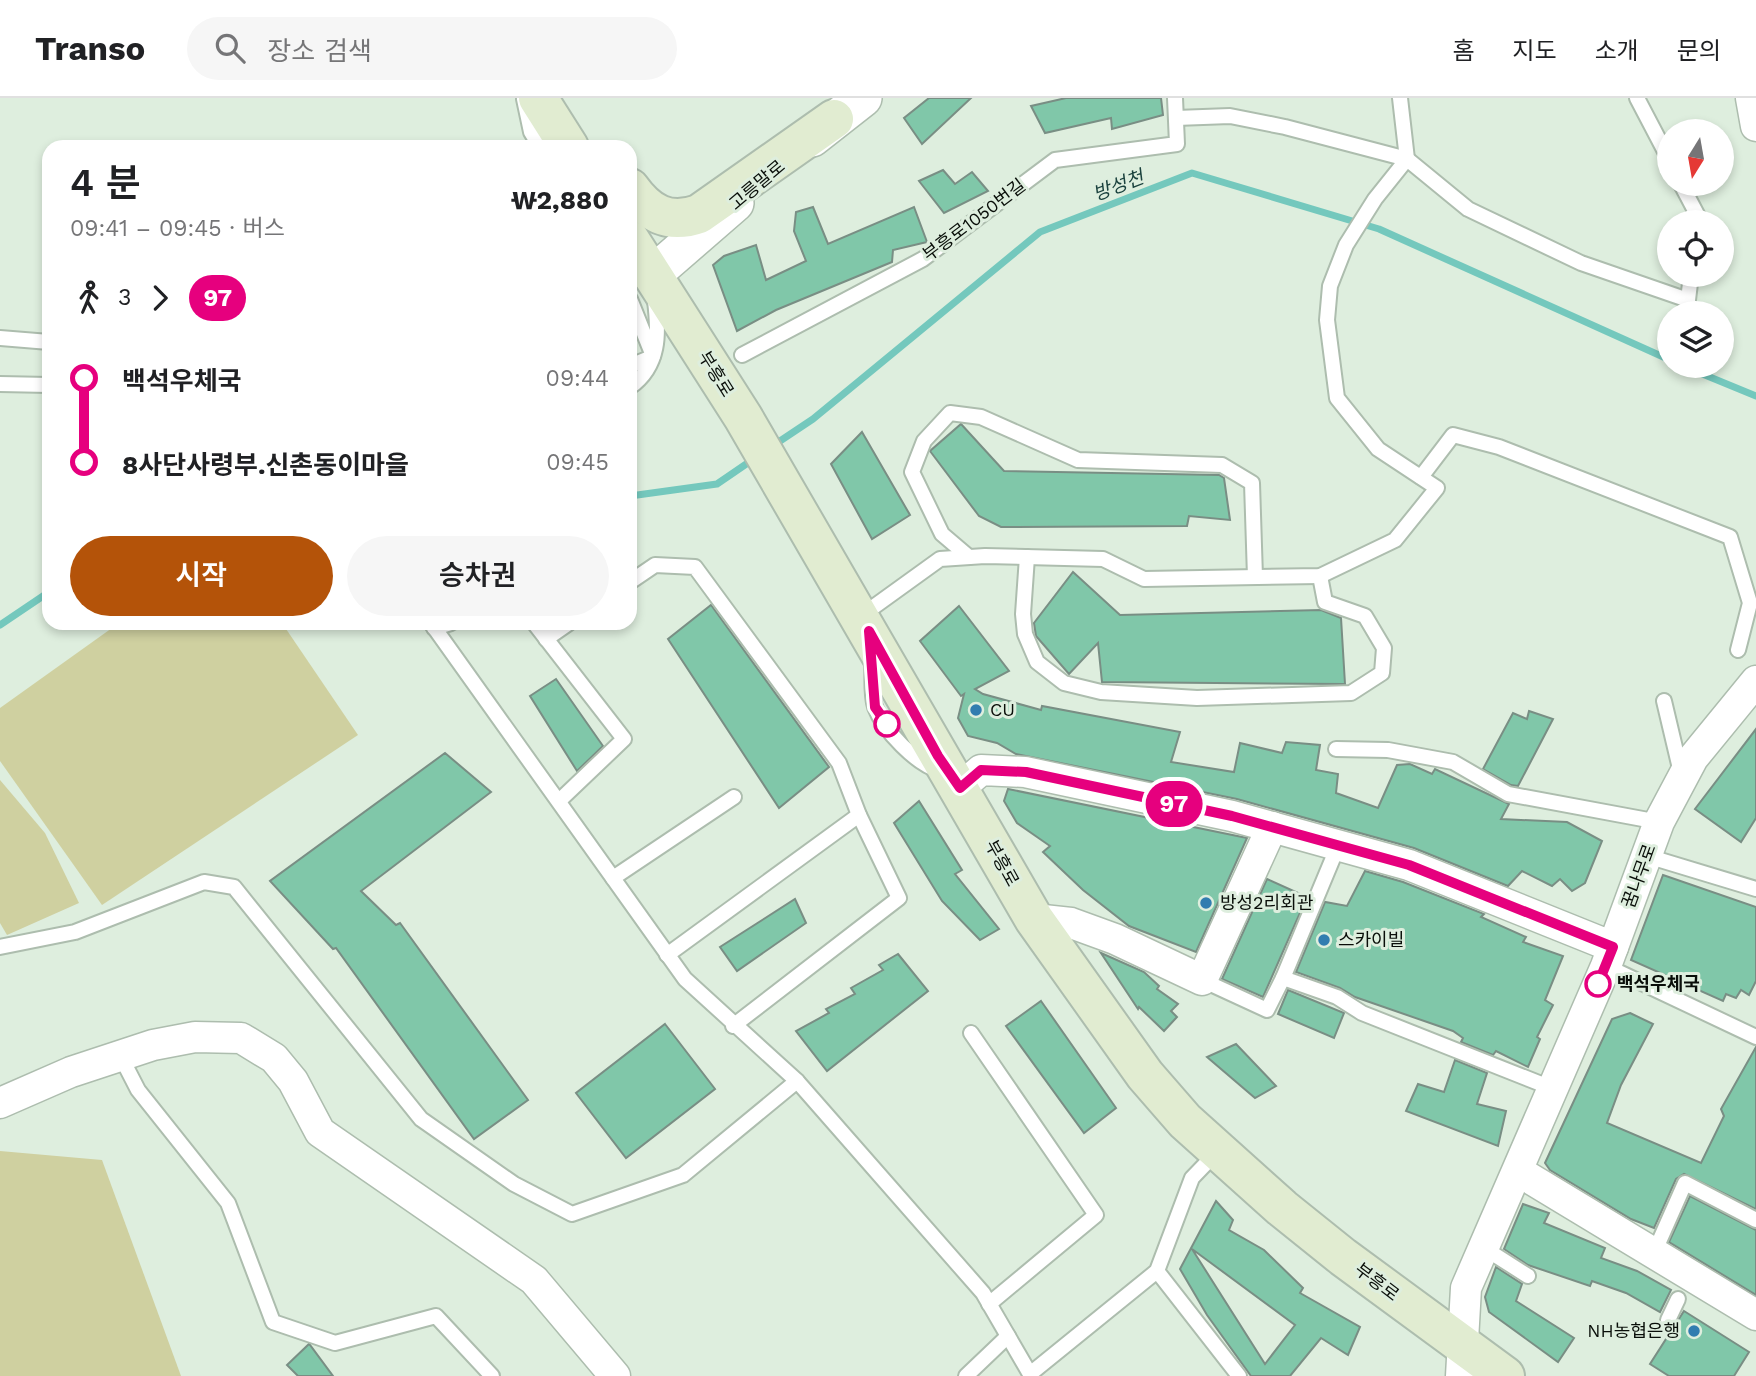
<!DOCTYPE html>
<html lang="ko">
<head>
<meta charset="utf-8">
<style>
  body { margin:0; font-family:"Work Sans","Noto Sans KR",sans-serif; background:#f6f6f6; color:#202124; height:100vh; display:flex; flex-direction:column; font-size:26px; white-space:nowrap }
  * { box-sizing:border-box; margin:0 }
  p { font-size:23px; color:#757577 }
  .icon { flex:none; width:38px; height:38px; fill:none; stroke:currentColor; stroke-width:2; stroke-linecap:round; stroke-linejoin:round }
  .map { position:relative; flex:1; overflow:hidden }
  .details { position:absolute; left:42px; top:42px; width:595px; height:490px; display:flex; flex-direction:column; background:#fff; border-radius:21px; box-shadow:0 4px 10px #0003 }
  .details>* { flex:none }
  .badge { padding:0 14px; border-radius:23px; font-size:24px; line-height:46px }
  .needle { width:46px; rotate:191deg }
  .controls { position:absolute; left:1657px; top:21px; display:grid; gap:14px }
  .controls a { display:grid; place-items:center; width:77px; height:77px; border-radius:50%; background:#fff; box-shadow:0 4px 10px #0003; font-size:35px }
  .map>.badge { position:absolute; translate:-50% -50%; box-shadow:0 0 0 4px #fff }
  .legs { display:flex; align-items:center; gap:10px; height:77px; padding:0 28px; font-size:23px }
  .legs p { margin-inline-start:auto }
  .summary { display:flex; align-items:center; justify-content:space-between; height:119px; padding:0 28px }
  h1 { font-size:38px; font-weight:600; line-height:52px }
  .primary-button { display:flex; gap:14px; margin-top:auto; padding:14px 28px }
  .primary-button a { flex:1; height:80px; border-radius:42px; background:#b45309; color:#fff; font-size:28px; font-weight:600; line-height:80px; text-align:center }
  .primary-button a+a { background:#f6f6f6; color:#202124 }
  ul { padding:0 28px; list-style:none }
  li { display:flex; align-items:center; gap:24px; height:84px; font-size:26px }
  li i { display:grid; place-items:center; width:10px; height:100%; margin:0 9px; background:currentColor }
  li i::after { content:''; width:18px; height:18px; margin:-9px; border:5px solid; border-radius:50%; background:#fff }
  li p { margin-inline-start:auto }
  li:first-child i { background:linear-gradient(#0000 50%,currentColor 0) }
  li:last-child i { background:linear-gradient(currentColor 50%,#0000 0) }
  header { display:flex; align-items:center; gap:42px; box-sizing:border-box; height:98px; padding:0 35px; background:#fff; border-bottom:2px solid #e0e0e0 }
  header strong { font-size:33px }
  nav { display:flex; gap:38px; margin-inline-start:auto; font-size:24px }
  .search { width:490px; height:63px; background:#f6f6f6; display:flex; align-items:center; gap:18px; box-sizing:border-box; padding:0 24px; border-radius:38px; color:#757577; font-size:26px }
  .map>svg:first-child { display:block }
  .green { fill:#cfd0a0 }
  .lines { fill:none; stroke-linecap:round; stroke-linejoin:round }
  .stream { stroke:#74c8bd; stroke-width:7 }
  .building { fill:#80c7a9; stroke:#798e84; stroke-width:2; fill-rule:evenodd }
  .service-casing { stroke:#adbdae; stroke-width:18 }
  .minor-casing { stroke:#adbdae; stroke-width:33 }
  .tertiary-casing { stroke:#adbdae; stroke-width:40 }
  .secondary-casing { stroke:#adbdae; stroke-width:42 }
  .service { stroke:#fff; stroke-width:14 }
  .minor { stroke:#fff; stroke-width:30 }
  .tertiary { stroke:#fff; stroke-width:37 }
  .secondary { stroke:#e1ecd1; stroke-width:38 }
  .line-1-casing { stroke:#fff; stroke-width:16 }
  .line-1 { stroke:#e6007e; stroke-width:10 }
  .poi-dot { fill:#317db0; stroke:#deeede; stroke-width:2.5 }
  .stop-1-dot { fill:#fff; stroke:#e6007e; stroke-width:3.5 }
  .labels { text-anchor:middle; stroke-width:6; stroke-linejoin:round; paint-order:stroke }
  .street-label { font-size:18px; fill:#090e09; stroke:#deeede }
  .poi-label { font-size:18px; fill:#090e09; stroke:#deeede; text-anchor:start }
  .stop-label { font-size:18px; font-weight:bold; fill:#090e09; stroke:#deeede; text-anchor:start }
  .water-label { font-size:19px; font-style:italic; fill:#1b423e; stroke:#deeede }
</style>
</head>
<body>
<header>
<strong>Transo</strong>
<div class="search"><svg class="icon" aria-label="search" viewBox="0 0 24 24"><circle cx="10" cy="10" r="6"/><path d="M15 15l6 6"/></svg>장소 검색</div>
<nav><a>홈</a><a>지도</a><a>소개</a><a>문의</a></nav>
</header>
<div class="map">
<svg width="1756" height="1278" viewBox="0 0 1756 1278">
  <rect width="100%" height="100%" fill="#deeede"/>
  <g class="green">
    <polygon points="119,525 282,525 358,637 102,807 0,663 0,610"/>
    <polygon points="0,682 45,735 79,805 7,837 0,825"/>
    <polygon points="0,1053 102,1062 181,1278 0,1278"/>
  </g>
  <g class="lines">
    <g class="stream">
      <polyline points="1683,268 1756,298"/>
      <polyline points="774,347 813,321 1040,134 1192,75 1379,131 1670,262"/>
      <polyline points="630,398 717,386 755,360"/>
      <polyline points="0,527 49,494"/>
    </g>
  </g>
  <g class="building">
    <polygon points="929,0 971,0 922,46 904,20"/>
    <polygon points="1066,0 1161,0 1163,17 1112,31 1111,20 1045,35 1031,8"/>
    <polygon points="943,72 955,86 972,74 988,93 944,115 919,83"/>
    <polygon points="813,109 828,146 914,109 927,144 893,152 892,164 776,212 737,233 713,167 724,158 756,147 766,182 806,163 794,133 796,114"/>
    <polygon points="961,326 1004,373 1219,377 1224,380 1230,422 1189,418 1187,428 1001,429 979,418 930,353"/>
    <polygon points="862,334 910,417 872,441 831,366"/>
    <polygon points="1073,474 1120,517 1321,512 1341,520 1345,586 1102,584 1098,545 1069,576 1036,538 1034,525"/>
    <polygon points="711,507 829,669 779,710 668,541"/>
    <polygon points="959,508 1009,573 975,591 983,596 1041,612 1042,608 1180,634 1171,664 1234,674 1240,645 1282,655 1286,644 1320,647 1316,672 1338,676 1336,695 1378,710 1397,667 1410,666 1432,676 1435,671 1509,706 1501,721 1567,724 1602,743 1585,785 1572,793 1560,781 1552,788 1522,773 1508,788 1414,750 1237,701 1016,656 997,645 968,638 958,620 964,596 961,598 920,543"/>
    <polygon points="556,581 603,648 577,673 530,598"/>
    <polygon points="1529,613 1553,621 1518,688 1511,687 1483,671 1513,615 1527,621"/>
    <polygon points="1756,631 1756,720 1741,744 1695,711"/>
    <polygon points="445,655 491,694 361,793 396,827 400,825 528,1002 474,1041 336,850 333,851 270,783"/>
    <polygon points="1008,691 1247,740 1196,854 1129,828 1083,792 1043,754 1050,748 1017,725 1004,703"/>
    <polygon points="919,703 962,772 955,776 999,831 980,842 942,803 894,725"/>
    <polygon points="1365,773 1403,784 1484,816 1481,819 1526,839 1523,844 1563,858 1545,902 1553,907 1537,939 1540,941 1528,969 1496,953 1493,957 1461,944 1463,940 1453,933 1355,899 1340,890 1296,874 1325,804 1347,808"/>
    <polygon points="1663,777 1756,809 1756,883 1749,897 1741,892 1736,900 1726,896 1723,903 1631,862"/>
    <polygon points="1267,781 1307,799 1263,899 1222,881"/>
    <polygon points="795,801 806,825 737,873 720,849"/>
    <polygon points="1101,855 1144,874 1159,888 1157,891 1178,906 1171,913 1177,919 1164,933 1139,909 1138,911"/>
    <polygon points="898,856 928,893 827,973 796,933 829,915 826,911 855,896 851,890 883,872 879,867"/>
    <polygon points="1288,892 1344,915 1334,940 1278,916"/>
    <polygon points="1041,903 1116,1010 1084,1035 1006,928"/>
    <polygon points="1630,915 1653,926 1621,987 1607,1025 1701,1065 1724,1018 1721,1011 1756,949 1756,1111 1684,1076 1676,1081 1654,1130 1631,1121 1550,1072 1545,1065 1612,921"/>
    <polygon points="665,926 715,991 626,1060 576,995"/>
    <polygon points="1236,946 1276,988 1255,1000 1207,959"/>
    <polygon points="1455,962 1487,975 1477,1006 1506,1013 1498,1048 1406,1013 1418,986 1444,994"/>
    <polygon points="1690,1098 1756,1132 1756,1197 1669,1144"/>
    <path d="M1216,1103L1233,1122L1229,1132L1264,1152L1303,1190L1300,1195L1360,1229L1348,1257L1321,1240L1290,1278H1251L1207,1217L1180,1171ZM1192,1151L1295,1227L1265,1266Z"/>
    <polygon points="1523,1106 1549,1115 1544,1125 1605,1150 1601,1160 1637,1173 1671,1192 1660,1214 1626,1195 1592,1183 1590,1188 1528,1167 1504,1151"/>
    <polygon points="1496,1169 1522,1186 1516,1203 1574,1240 1558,1264 1489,1214 1485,1199"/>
    <polygon points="1684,1213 1749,1254 1734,1278 1669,1278 1650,1266"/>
    <polygon points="309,1246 310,1247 333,1278 298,1278 287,1267"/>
  </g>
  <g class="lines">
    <g class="service-casing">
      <g id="service">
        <polyline points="1637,0 1670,63"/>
        <polyline points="524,1 531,34 540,49"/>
        <polyline points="1176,20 1230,18 1285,29 1407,61 1468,111 1581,165 1688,202 1691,177"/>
        <polyline points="1681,86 1701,124"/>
        <polyline points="630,201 653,258"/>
        <polyline points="0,240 49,244"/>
        <polyline points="742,257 923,161 1055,62 1177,46 1175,0"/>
        <polyline points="630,268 652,259"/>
        <polyline points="0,286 49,287"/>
        <path d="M630,289C660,268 659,235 655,203"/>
        <polyline points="1421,379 1453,337 1499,349 1730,439 1750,505 1738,552"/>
        <polyline points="969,459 942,436 912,374 924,343 950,315 981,319 1078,362 1222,367 1252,385 1255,479"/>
        <polyline points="1027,459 1023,516 1025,536 1037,564 1064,585 1101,594 1197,600 1351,595 1382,575 1384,550 1365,518 1325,504 1320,478"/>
        <polyline points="630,484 655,467 695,469 839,665 859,717 899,800 733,928"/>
        <polyline points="861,518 940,461 985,458 1103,461 1144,481 1320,478 1395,442 1437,390 1378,351 1337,300 1327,222 1330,188 1346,147 1375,101 1407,61 1400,0"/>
        <polyline points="431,525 685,881 797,983 983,1195 1030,1276"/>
        <polyline points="534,525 624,641 559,703"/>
        <polyline points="434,530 451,525"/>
        <polyline points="546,541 569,525"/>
        <path d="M872,565C873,578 871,597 875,609C884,633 916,666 940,673"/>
        <polyline points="1664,603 1682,679"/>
        <polyline points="1336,651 1388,652 1453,664 1508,696 1659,724"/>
        <polyline points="1647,758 1756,791"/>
        <polyline points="613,780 734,699"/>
        <polyline points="0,849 75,834 204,784 234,789 421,1021 514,1086 572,1116 683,1077 797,983"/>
        <polyline points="667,857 859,717"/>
        <polyline points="1606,868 1756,939"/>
        <polyline points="1283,880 1337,899 1362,915 1554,991"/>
        <polyline points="1202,882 1267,912 1283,880 1338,748"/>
        <polyline points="971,935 1096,1117 989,1206"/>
        <polyline points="120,957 138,992 228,1105 273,1224 335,1245 436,1218 492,1278"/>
        <polyline points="1484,1150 1528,1178"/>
        <polyline points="1654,1155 1685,1085 1756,1122"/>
        <polyline points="1157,1173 1239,1278"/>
        <polyline points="1668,1222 1678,1201"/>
        <polyline points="966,1278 1008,1238"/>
        <polyline points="1032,1278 1030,1276 1157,1173 1192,1080 1218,1053"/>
      </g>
    </g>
    <g class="minor-casing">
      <g id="minor">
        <polyline points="1751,0 1756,28"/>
        <polyline points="960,690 981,672 1025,674 1232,718 1409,767 1613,849"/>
        <polyline points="1034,821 1071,825 1115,841 1202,882 1272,729"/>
        <polyline points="0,1005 71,974 153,947 195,939 241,940 274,960 293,983 320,1034 534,1182 615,1278"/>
        <polyline points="1518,1073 1756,1217"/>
        <polyline points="1461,1278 1466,1190 1606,868 1659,724 1693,660 1756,583"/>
      </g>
    </g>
    <g class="tertiary-casing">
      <g id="tertiary">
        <polyline points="812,40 863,0"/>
        <polyline points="652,177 735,105"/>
      </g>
    </g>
    <g class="secondary-casing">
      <g id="secondary">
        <polyline points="538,0 569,49"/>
        <path d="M630,90C648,115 668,127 699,116L834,21"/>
        <polyline points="630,142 743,319 1034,821 1145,977 1185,1023 1282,1110 1343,1159 1505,1278"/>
      </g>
    </g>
    <use href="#service" class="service"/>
    <use href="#minor" class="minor"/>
    <use href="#tertiary" class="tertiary"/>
    <use href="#secondary" class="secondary"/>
  </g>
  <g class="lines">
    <g class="line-1-casing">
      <polyline id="line-1" points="887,626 875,609 869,533 938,658 960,690 981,672 1026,674 1232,718 1409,767 1613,849 1598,886"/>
    </g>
    <use href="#line-1" class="line-1"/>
  </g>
  <g class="poi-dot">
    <circle cx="976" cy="612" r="7"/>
    <circle cx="1206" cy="805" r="7"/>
    <circle cx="1324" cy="842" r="7"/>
    <circle cx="1694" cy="1233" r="7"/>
  </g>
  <g class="stop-1-dot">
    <circle cx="887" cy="626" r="12"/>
    <circle cx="1598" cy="886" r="12"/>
  </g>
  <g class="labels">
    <g class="street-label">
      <text transform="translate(757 87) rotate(-40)" y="6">고릉말로</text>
      <text transform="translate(974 122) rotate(-37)" y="6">부흥로1050번길</text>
      <text transform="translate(716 276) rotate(58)" y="6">부흥로</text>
      <text transform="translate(1002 765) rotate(61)" y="6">부흥로</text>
      <text transform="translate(1639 778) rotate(-70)" y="6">꿈나무로</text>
      <text transform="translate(1377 1184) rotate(37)" y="6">부흥로</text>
    </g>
    <g class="poi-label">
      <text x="990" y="618">CU</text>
      <text x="1220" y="811">방성2리회관</text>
      <text x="1338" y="848">스카이빌</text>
      <text x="1680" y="1239" text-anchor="end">NH농협은행</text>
    </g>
    <g class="stop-label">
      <text x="1617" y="892">백석우체국</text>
    </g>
    <g class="water-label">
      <text transform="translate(1118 87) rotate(-21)" y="7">방성천</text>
    </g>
  </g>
</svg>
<div class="controls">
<a><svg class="needle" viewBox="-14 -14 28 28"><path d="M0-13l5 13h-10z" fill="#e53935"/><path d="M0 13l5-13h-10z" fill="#757577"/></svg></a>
<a><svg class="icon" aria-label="locate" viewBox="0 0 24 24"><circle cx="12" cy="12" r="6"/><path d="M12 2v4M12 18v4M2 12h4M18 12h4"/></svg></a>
<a><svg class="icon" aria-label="layers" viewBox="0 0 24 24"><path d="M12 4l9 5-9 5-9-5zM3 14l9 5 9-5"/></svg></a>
</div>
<b class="badge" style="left:1174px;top:706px;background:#e6007e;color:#fff">97</b>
<section class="details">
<div class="summary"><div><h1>4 분</h1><p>09:41 – 09:45 · 버스</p></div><b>₩2,880</b></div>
<div class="legs"><svg class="icon" aria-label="walk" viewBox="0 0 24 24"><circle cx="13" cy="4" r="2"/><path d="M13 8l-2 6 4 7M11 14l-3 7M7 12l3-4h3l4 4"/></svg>3<svg class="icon" aria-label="forward" viewBox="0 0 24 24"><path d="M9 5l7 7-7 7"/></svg><b class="badge" style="background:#e6007e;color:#fff">97</b></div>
<ul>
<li><i style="color:#e6007e"></i><b>백석우체국</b><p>09:44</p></li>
<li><i style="color:#e6007e"></i><b>8사단사령부.신촌동이마을</b><p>09:45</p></li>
</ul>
<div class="primary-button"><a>시작</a><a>승차권</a></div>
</section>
</div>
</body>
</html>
